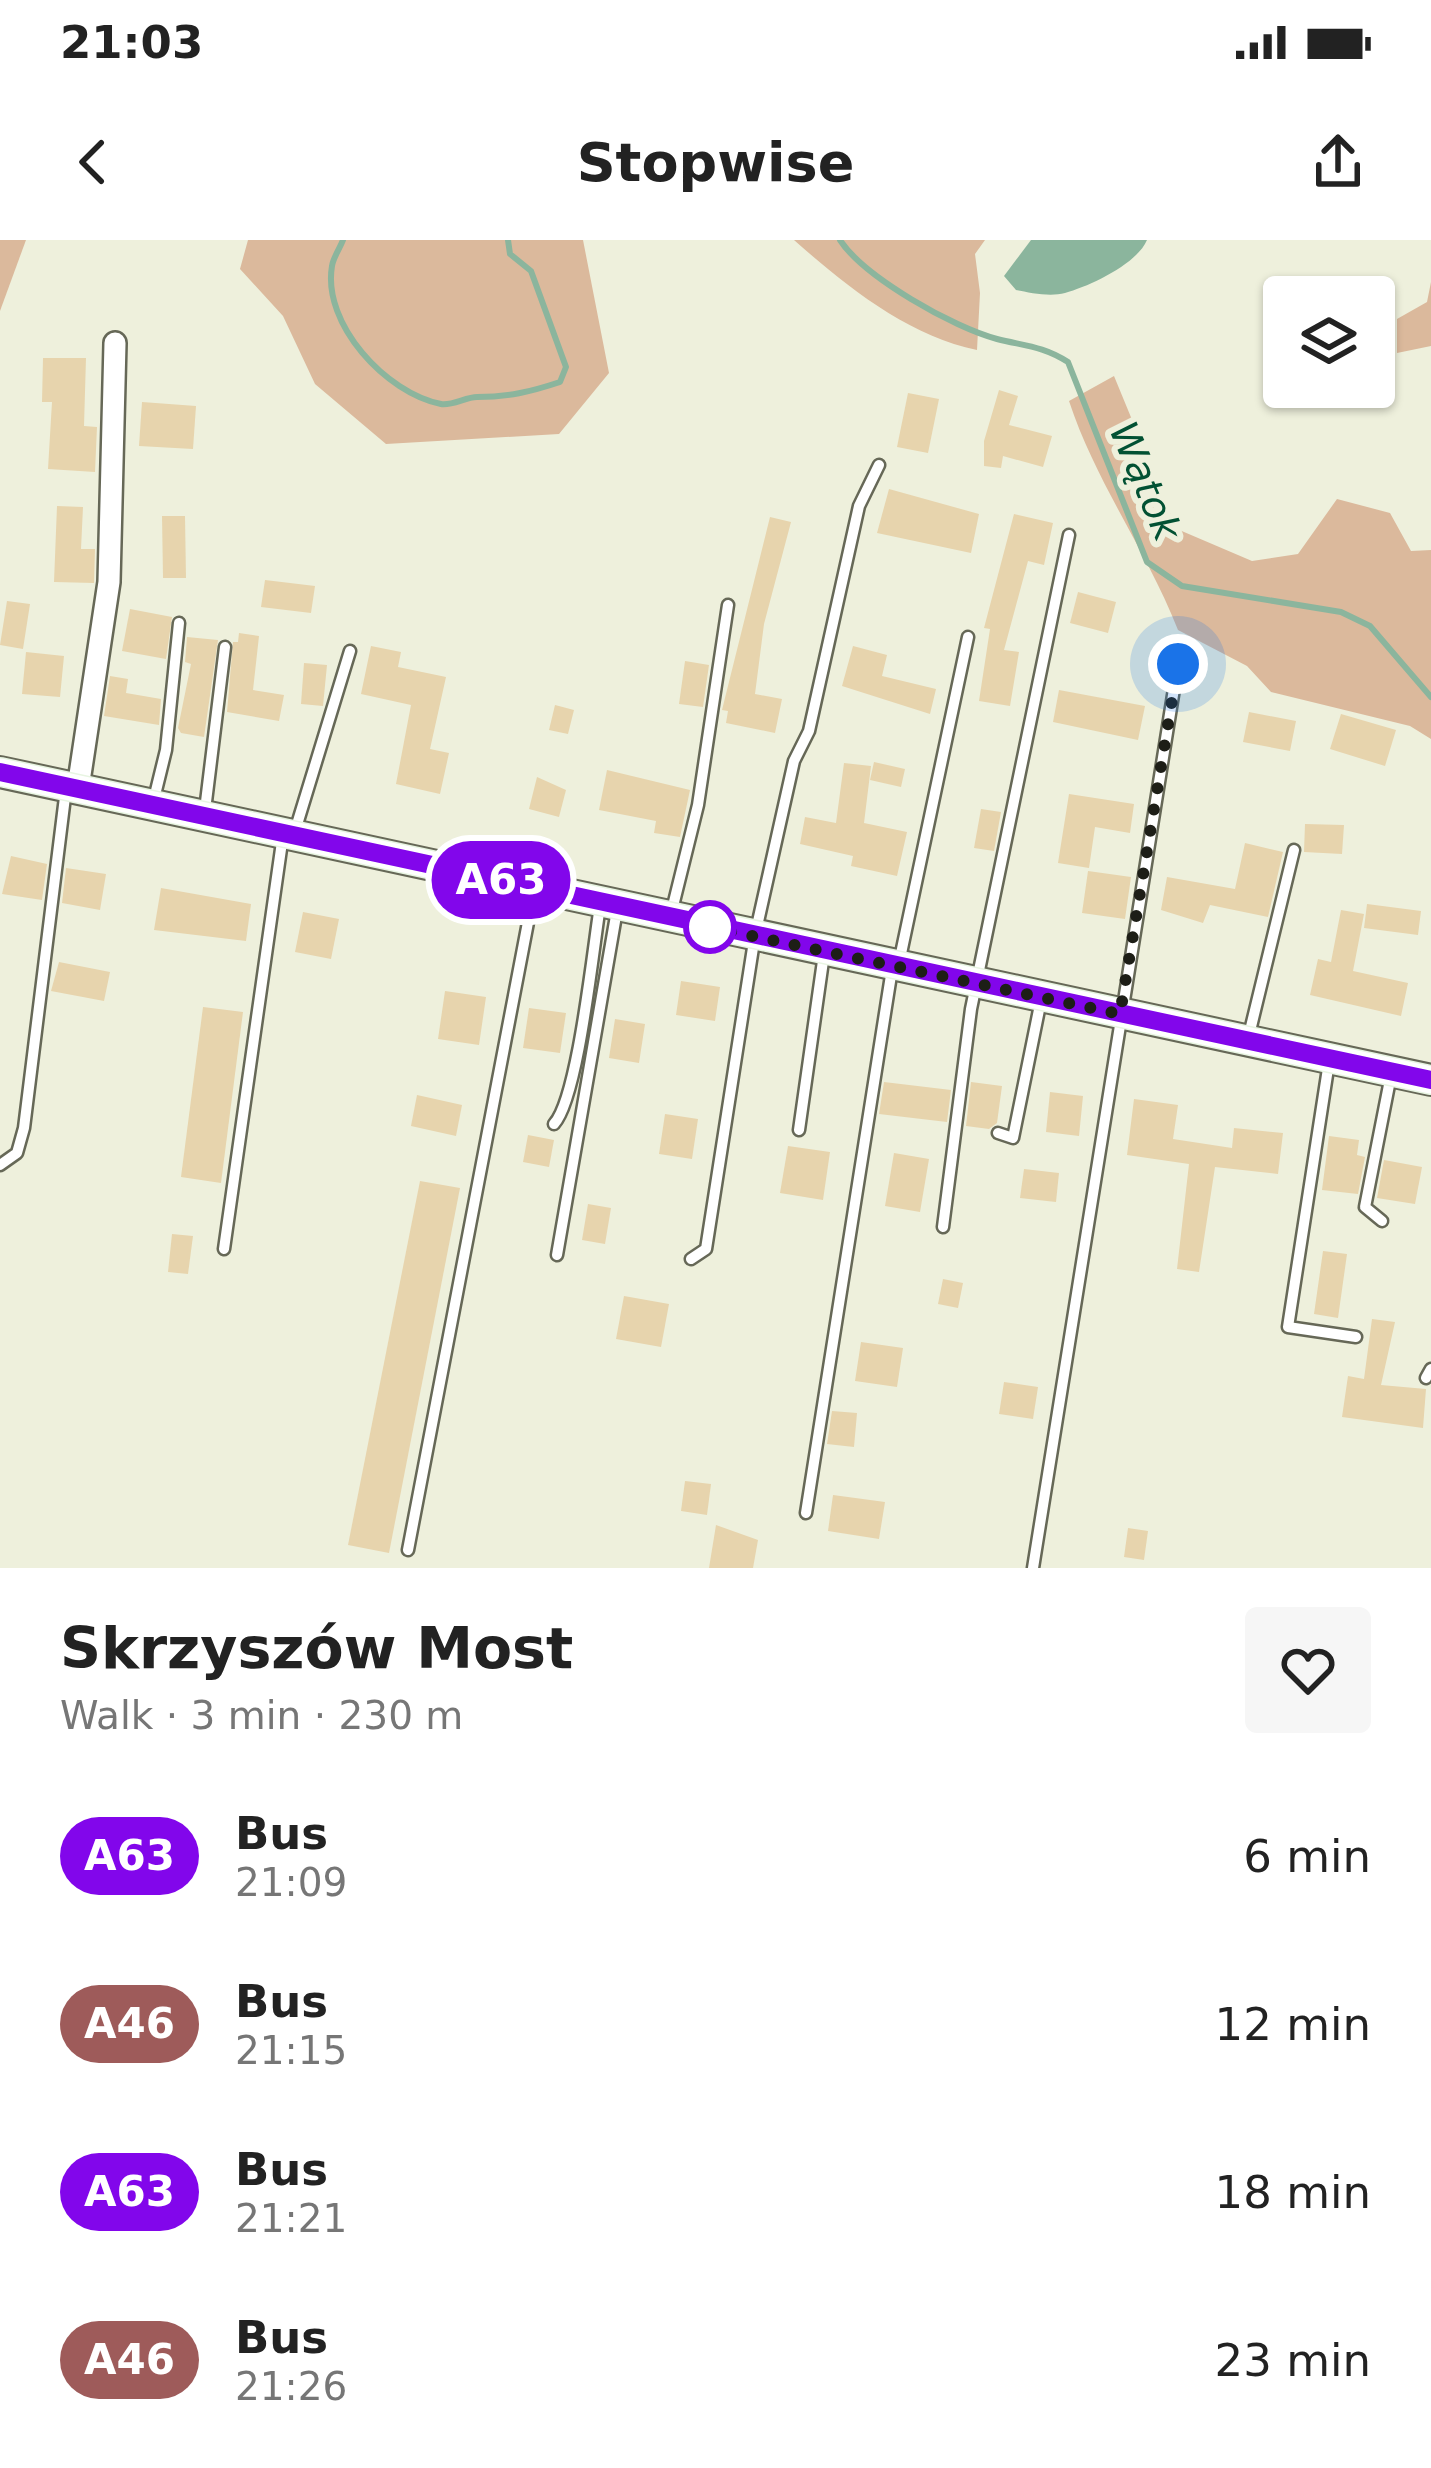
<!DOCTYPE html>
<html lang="en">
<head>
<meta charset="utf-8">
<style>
  body { margin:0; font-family:"DejaVu Sans",sans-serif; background:#f6f6f6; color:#222; height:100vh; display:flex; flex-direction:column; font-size:45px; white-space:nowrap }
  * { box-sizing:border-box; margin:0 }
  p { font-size:39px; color:#767676 }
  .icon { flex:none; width:66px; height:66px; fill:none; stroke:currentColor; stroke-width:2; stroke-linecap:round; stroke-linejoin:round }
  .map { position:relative; height:1328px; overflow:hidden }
  .drawer { display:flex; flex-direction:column; background:#fff; flex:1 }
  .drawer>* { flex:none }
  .badge { padding:0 24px; border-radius:39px; font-size:42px; line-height:78px }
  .buttons { position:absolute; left:1263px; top:36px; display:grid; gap:24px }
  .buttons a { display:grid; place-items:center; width:132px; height:132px; border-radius:12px; background:#fff; box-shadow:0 3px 9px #0004; font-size:60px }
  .you { position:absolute; width:60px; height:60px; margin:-30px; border:9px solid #fff; border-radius:50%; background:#1a73e8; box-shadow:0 0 0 18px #1a73e833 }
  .map>.badge { position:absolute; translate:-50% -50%; box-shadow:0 0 0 6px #fff }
  .round { display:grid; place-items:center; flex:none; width:126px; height:126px; border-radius:12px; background:#f6f6f6 }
  .head { display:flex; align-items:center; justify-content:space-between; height:204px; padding:0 60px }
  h1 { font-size:57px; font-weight:800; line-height:90px }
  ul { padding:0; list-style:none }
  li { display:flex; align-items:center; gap:36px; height:168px; padding:0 60px }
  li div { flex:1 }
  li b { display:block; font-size:45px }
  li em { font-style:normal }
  li .badge { min-width:132px; font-weight:700; text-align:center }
  .status { display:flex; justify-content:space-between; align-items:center; height:84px; padding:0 60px; background:#fff; direction:ltr }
  .status svg { height:33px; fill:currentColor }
  header { display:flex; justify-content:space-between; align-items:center; height:156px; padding:0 60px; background:#fff; font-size:54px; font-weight:800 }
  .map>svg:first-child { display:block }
  .forest { fill:#dbb99c }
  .water { fill:#8bb59d }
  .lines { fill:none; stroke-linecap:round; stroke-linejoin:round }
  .stream { stroke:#8bb59d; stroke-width:6 }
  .building { fill:#e7d4ad }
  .lane-casing { stroke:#666857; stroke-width:15 }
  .street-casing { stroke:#666857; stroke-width:26 }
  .secondary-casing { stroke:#666857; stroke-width:34 }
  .lane { stroke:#fff; stroke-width:10 }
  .street { stroke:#fff; stroke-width:21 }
  .secondary { stroke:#e8f5e2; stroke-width:30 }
  .line-casing { stroke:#fff; stroke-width:27 }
  .line { stroke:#8206eb; stroke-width:18 }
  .walk { stroke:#1d1e17; stroke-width:12; stroke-dasharray:0 21.6 }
  .stop-dot { fill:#fff; stroke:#8206eb; stroke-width:6 }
  .labels { text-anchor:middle; stroke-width:12; stroke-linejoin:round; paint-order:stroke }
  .water-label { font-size:39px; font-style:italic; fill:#025133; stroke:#eef0dc }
</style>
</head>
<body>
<div class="status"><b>21:03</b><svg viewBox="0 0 49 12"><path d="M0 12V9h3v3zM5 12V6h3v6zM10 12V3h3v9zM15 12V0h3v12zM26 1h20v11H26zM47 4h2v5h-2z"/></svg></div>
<header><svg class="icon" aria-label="back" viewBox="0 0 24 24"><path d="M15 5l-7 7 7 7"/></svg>Stopwise<svg class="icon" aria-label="share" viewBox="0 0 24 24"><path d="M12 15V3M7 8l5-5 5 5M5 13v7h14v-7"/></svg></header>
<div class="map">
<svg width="1431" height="1328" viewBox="0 0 1431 1328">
  <rect width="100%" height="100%" fill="#eef0dc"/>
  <g class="forest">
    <polygon points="0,0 26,0 0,71"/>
    <polygon points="248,0 583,0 609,133 559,194 386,204 315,144 283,76 240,29"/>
    <path d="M794,0H985L975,14L980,53L977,110C908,96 846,46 794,0Z"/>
    <polygon points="1431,42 1431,106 1397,113 1397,79 1427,62"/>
    <path d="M1114,136L1177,289L1252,321L1298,314L1337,259L1390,273L1411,311L1431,310V499L1410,486L1271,452L1247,426L1178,390C1147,311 1096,243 1069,161Z"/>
  </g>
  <path class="water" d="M1031,0H1147C1137,24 1090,46 1065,53C1050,57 1031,53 1016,50L1004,36Z"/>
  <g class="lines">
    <g class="stream">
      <path d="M343,0C340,8 333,18 332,26C322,84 386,153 441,164C452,166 466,157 477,157C508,157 530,152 560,142L566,127L531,31L510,14L508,0"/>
      <path d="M840,0C864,37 954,88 997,99C1025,106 1043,106 1068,122L1147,322L1182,346L1341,372L1370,386L1431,457"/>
    </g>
  </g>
  <g class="building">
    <polygon points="43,118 86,118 84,186 97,187 95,232 48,229 52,162 42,162"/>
    <polygon points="999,150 1018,156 1009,185 1052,196 1043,227 1003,216 1001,228 984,226 984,201"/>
    <polygon points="908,153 939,159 928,213 897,207"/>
    <polygon points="142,162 196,166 193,209 139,206"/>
    <polygon points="889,249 979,274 971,313 877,293"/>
    <polygon points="57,266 83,267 81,309 95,309 94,343 54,342"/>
    <polygon points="1014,274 1053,283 1044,325 1028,321 1004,410 1019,412 1010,466 979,461 990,389 984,388"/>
    <polygon points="162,276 185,276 186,338 163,338"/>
    <polygon points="770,277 791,282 764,384 755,454 782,459 775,493 726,483 728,471 722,470"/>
    <polygon points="265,340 315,346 311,373 261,367"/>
    <polygon points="1078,352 1116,362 1108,393 1070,383"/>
    <polygon points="7,361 30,364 23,409 0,405"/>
    <polygon points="130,369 172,377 166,419 122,411"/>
    <polygon points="239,393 259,396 253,450 284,455 279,481 227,472 233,402 238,402"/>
    <polygon points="187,397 218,400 204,497 181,493 178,488 191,424 185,422"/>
    <polygon points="371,406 401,412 398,427 446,437 430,509 449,513 440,554 396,544 411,465 361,454"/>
    <polygon points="853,406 887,415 882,436 936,449 930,474 842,446"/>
    <polygon points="26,412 64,416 60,457 22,454"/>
    <polygon points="685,421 709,425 703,467 679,464"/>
    <polygon points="304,423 327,425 323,466 301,464"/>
    <polygon points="110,436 128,439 126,453 161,459 159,485 104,476"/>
    <polygon points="1059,450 1145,466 1138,500 1053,482"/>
    <polygon points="555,465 574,470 568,494 549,490"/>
    <polygon points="1249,472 1296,481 1290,511 1243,502"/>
    <polygon points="1341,474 1396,490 1385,526 1330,509"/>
    <polygon points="874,522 905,529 901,547 870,540"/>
    <polygon points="844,523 871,526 864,583 907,592 897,636 851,626 853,616 800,604 805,577 836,583"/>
    <polygon points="607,530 690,550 680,597 654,593 656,581 599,570"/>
    <polygon points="537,537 566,550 559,577 529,569"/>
    <polygon points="1069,554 1134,564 1130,593 1095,587 1089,628 1058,623"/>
    <polygon points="981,569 1001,572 994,611 974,608"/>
    <polygon points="1305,584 1344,585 1342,614 1304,612"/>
    <polygon points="1245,603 1283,612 1268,677 1210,665 1203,683 1161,670 1167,637 1235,649"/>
    <polygon points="11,616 47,624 42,660 2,654"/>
    <polygon points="66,628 106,634 100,670 62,663"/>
    <polygon points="1088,631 1131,637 1125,679 1082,673"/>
    <polygon points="161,648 251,664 246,701 154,690"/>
    <polygon points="1367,664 1421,671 1418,695 1364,688"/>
    <polygon points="1341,670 1364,674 1353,731 1408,743 1401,776 1310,755 1318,719 1331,722"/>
    <polygon points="303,672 339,679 331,719 295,712"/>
    <polygon points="59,722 110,732 104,761 51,751"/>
    <polygon points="681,741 720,747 715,781 676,775"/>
    <polygon points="445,751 486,757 479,805 438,799"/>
    <polygon points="203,767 243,772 221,943 181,937"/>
    <polygon points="529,768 566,773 560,813 523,808"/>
    <polygon points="615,779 645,784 639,823 609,818"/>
    <polygon points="884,842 951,850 947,882 879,874"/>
    <polygon points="971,842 1002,846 997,883 989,889 966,886"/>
    <polygon points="1050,852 1083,856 1079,896 1046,892"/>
    <polygon points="417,855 462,865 456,896 411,886"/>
    <polygon points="1134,859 1178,865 1173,899 1232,908 1234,888 1283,893 1278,934 1215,927 1199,1032 1177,1029 1189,924 1127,915"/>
    <polygon points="665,874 698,879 692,919 659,914"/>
    <polygon points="528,895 554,900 549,927 523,922"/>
    <polygon points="1329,896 1359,900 1357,915 1365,917 1358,954 1322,950"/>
    <polygon points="788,906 830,912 823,960 780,953"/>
    <polygon points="894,913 929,919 920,972 885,966"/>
    <polygon points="1384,920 1422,927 1415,964 1377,958"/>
    <polygon points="1024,929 1059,933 1056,962 1020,958"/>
    <polygon points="420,941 460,948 389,1313 348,1305"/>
    <polygon points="588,964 611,968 605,1004 582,1000"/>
    <polygon points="172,994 193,996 188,1034 168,1032"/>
    <polygon points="1323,1011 1347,1014 1338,1078 1314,1074"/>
    <polygon points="943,1039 963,1043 958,1068 938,1064"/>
    <polygon points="624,1056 669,1064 661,1107 616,1099"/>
    <polygon points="1372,1079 1395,1082 1381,1145 1426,1149 1423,1188 1342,1177 1348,1136 1364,1139"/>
    <polygon points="861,1102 903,1108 897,1147 855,1141"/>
    <polygon points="1004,1142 1038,1147 1033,1179 999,1174"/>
    <polygon points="832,1171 857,1173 854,1207 827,1204"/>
    <polygon points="685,1241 711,1244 707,1275 681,1271"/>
    <polygon points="833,1255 885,1262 879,1299 828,1291"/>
    <polygon points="716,1285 758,1300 753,1328 709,1328"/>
    <polygon points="1128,1288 1148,1291 1144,1320 1124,1317"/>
  </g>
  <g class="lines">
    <g class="lane-casing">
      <g id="lane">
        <polyline points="153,563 166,510 179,383"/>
        <polyline points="205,570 225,407"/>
        <polyline points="295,591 350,411"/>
        <polyline points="671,674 698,565 728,365"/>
        <polyline points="899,723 968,397"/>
        <polyline points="1248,799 1294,610"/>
        <polyline points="1329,822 1288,1087 1356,1097"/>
        <path d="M554,884C578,858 593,709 600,666"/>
        <polyline points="799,890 824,714"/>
        <polyline points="998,893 1013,898 1041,760"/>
        <polyline points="0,925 17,913 24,888 66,549"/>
        <polyline points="1382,981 1365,967 1391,835"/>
        <polyline points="943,987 971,769 1069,295"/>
        <polyline points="224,1009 283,595"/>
        <polyline points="557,1015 617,670"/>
        <polyline points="691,1019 706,1009 755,695 794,521 809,491 859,266 879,225"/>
        <polyline points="1426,1138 1431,1129"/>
        <polyline points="806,1273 892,729"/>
        <polyline points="408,1310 534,651"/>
        <polyline points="1033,1328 1178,424"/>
      </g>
    </g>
    <g class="street-casing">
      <polyline id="street" points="78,548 109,342 115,103"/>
    </g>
    <g class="secondary-casing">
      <polyline id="secondary" points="0,532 1431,840"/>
    </g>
    <use href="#lane" class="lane"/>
    <use href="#street" class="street"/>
    <use href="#secondary" class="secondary"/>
  </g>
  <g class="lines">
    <g class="line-casing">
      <polyline id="line" points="0,532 1431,840"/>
    </g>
    <use href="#line" class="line"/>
    <polyline class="walk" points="710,687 1120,774 1178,424"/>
  </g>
  <circle class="stop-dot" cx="710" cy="687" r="24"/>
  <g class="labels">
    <g class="water-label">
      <text transform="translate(1146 241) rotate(67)" y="14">Wątok</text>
    </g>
  </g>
</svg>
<div class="buttons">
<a><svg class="icon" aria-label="layers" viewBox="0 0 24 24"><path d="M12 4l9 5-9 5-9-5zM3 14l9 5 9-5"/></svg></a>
</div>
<div class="you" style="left:1178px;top:424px"></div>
<b class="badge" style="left:501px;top:640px;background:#8206eb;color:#fff">A63</b>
</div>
<section class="drawer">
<div class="head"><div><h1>Skrzyszów Most</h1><p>Walk · 3 min · 230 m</p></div><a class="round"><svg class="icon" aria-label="heart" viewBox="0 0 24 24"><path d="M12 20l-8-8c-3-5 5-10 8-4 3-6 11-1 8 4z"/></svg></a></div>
<ul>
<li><span class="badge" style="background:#8206eb;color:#fff">A63</span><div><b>Bus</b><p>21:09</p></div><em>6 min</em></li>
<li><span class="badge" style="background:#9e5b5a;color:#fff">A46</span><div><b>Bus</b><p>21:15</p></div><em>12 min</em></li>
<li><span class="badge" style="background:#8206eb;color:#fff">A63</span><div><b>Bus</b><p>21:21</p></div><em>18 min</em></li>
<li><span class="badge" style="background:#9e5b5a;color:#fff">A46</span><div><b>Bus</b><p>21:26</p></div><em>23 min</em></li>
</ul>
</section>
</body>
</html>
